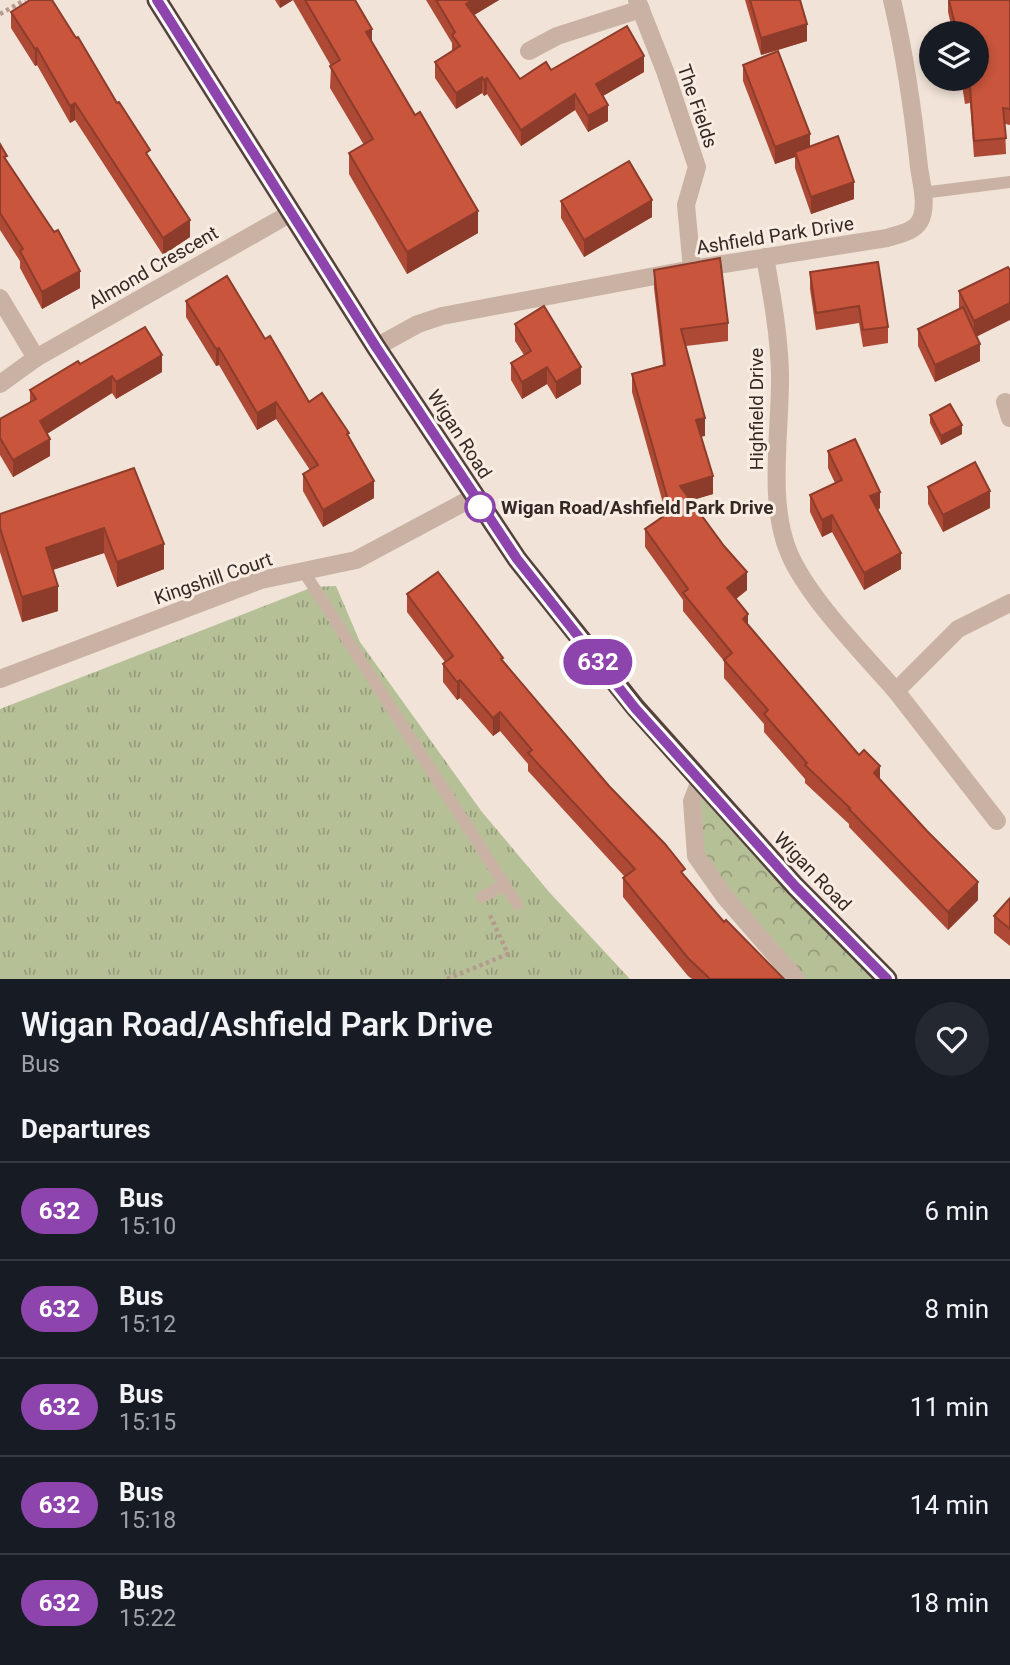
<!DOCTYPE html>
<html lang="en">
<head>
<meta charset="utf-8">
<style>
  body { margin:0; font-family:Roboto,sans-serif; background:#242831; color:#f1f3f6; height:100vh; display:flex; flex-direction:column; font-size:26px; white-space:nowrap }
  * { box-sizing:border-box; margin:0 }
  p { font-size:23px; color:#9ea1a6 }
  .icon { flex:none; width:38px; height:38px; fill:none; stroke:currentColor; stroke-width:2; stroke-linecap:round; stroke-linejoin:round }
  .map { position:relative; height:979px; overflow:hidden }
  .drawer { display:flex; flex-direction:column; background:#171b24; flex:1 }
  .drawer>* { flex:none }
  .badge { padding:0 14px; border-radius:23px; font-size:24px; line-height:46px }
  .tools { position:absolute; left:919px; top:21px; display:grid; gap:14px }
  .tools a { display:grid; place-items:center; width:70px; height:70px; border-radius:50%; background:#171b24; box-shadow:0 4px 10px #0003; font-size:35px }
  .map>.badge { position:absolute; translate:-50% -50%; box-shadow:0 0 0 4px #fff }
  h2 { padding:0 21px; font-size:26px; line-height:63px }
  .round { display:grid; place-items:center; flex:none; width:74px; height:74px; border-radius:37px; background:#242831 }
  .overview { display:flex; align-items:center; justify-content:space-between; height:119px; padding:0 21px }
  h1 { font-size:33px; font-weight:600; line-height:52px }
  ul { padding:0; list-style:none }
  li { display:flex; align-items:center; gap:21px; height:98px; padding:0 21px; border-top:2px solid #363941 }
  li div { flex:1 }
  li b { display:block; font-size:26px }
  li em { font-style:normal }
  li .badge { min-width:77px; font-weight:700; text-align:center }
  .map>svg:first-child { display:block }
  .grass { fill:url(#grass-tufts) }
  .forest { fill:url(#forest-crowns) }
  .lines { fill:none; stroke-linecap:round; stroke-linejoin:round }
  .path { stroke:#b59b8d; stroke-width:4.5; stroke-dasharray:3.5 3.5; stroke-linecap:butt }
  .lane { stroke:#c9b2a3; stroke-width:12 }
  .street { stroke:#c9b2a3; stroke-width:18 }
  .highway { stroke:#55423c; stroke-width:21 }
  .wall { fill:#ad4934 }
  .shaded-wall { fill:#8d3c2b }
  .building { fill:#c9553d; stroke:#8d3c2b; stroke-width:2 }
  .line-casing { stroke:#fff; stroke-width:16 }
  .line { stroke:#8e44ad; stroke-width:10 }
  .stop-dot { fill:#fff; stroke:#8e44ad; stroke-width:3.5 }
  .labels { text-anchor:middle; stroke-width:6; stroke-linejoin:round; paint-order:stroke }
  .street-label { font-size:19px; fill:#342925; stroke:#f9ede3 }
  .stop-label { font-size:19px; font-weight:bold; fill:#342925; stroke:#f9ede3; text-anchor:start }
</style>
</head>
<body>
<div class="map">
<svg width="1010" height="979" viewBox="0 0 1010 979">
  <defs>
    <pattern id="grass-tufts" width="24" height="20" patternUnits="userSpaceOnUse" patternTransform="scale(1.75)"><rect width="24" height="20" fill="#b6c097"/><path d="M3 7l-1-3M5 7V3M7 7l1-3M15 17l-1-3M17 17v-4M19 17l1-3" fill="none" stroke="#959c7b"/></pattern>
    <pattern id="forest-crowns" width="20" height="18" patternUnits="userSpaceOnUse" patternTransform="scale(1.75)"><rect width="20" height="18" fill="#b6c097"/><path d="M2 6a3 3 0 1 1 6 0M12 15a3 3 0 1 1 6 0" fill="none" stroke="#959c7b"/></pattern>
  </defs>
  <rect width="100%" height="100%" fill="#f1e3d7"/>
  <polygon class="grass" points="336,586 360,642 482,812 550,893 630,979 0,979 0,709 313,587"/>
  <polygon class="forest" points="700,781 887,979 796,979 696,856"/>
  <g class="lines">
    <g class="path">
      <polyline points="0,14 25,0"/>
      <polyline points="447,979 508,954 489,913"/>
    </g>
    <g class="lane">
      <polyline points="922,193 1010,182"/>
      <polyline points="304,572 517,904"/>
      <polyline points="482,897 504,885"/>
    </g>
    <g class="street">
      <polyline points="637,0 665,71 697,167 686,205 692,269"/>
      <polyline points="529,51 557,36 641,9"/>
      <path d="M765,257C772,296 779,334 780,373C781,430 767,501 789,553C808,598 863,653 896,691L958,629L1010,603"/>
      <polyline points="0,298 36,358"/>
      <path d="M376,347L418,324L442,316L692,269L887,238C899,234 914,232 920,221C928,206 921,182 919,167C913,110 905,55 892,0"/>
      <polyline points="0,384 36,358 291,213"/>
      <polyline points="1005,402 1010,418"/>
      <polyline points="0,679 261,580 356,560 474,497"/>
      <polyline points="896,691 997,821"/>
      <polyline points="700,781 692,801 696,856 725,897 796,979"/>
    </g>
    <polyline class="highway" points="157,0 376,347 517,559 635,707 795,886 887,979"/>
  </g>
  <g class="wall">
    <polygon points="275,0 355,0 372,42 478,233 407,274 349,174 349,153 364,145 330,88 331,66 293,0 280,8"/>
    <polygon points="426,0 499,0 474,15 520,79 551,70 644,72 603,96 608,121 588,132 575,110 521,146 487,94 484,96 482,93 456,109 435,78 435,62 452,51 452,43"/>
    <polygon points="745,0 800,0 807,41 761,55"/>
    <polygon points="948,0 1010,0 1010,125 1005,124 1006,154 974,157 970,103 965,104 961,79 976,79 976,33 953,33 948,12"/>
    <polygon points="11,12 150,160 190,237 163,255 75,120 70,123 37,65 35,66 11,28"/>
    <polygon points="743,65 810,146 854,199 811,214 795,168 795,157 775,164 743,81"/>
    <polygon points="0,144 7,161 80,288 42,309 20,268 20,261 0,230"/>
    <polygon points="561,201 652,217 584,257 561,218"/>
    <polygon points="1008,267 977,336 980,361 935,382 918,346 918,329 959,309 959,291"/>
    <polygon points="654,270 728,323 728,341 686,346 705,436 701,436 713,494 691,500 747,590 736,599 748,625 880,779 978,900 948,930 849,827 849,824 805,783 805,779 764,732 764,724 724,678 724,661 683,611 683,600 645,547 645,529 666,514 632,392 632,374 663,365 654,288"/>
    <polygon points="810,272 888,327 888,343 863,347 859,323 816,330 810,289"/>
    <polygon points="186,301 265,339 309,402 349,438 374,498 323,527 303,491 303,474 310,470 276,419 257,430 219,365 216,366 186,317"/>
    <polygon points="515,324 581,384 556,399 547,384 522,399 511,380 511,363 524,355 515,341"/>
    <polygon points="80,364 162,372 116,399 112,393 47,434 50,456 13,477 0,455 0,419 30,402 30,390"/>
    <polygon points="930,415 962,434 941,445 930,423"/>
    <polygon points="828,451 880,508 878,510 901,569 864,590 832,532 822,537 810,512 810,495 835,483 828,468"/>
    <polygon points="134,468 164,569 117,587 104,553 53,570 58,611 22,622 0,552 0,514"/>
    <polygon points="928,487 990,508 943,532 928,504"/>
    <polygon points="407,594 503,661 724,922 784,979 692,979 688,976 623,897 623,878 625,877 528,771 528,764 500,731 493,736 460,698 457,700 443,682 443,664 445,662 407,612"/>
    <polygon points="1010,898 1010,946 994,933 994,916"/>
  </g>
  <g class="shaded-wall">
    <polygon points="280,0 293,0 280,8"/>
    <polygon points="472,0 499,0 466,20 466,4"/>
    <polygon points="807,24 807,41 761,55 761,38"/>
    <polygon points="372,29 372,50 366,32"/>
    <polygon points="37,48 37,65 35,66 35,49"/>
    <polygon points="644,56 644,72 596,100 596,84"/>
    <polygon points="482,77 482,93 456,109 456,93"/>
    <polygon points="487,78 487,94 484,96 484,80"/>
    <polygon points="575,94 575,110 521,146 521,130"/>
    <polygon points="75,103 75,120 70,123 70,106"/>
    <polygon points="608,105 608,121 588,132 588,116"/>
    <polygon points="810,134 810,151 795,152 795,157 775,164 775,147"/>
    <polygon points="854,182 854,199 811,214 811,197"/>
    <polygon points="652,200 652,217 584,257 584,240"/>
    <polygon points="478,211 478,233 407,274 407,252"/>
    <polygon points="190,220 190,237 163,255 163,238"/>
    <polygon points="80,271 80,288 42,309 42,292"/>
    <polygon points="1010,303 1010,320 974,338 974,321"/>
    <polygon points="980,344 980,361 935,382 935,365"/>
    <polygon points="219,348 219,365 216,366 216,349"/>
    <polygon points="162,355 162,372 116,399 116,382"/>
    <polygon points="547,367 547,384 522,399 522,382"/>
    <polygon points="581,367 581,384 556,399 556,382"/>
    <polygon points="112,376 112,393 40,438 40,421"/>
    <polygon points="276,402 276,419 257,430 257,413"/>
    <polygon points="705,418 705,436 696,438 696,420"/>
    <polygon points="962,425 962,434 941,445 941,436"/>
    <polygon points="50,439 50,456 13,477 13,460"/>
    <polygon points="713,476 713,494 680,504 680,486"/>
    <polygon points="374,481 374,498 323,527 323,510"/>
    <polygon points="990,491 990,508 943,532 943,515"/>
    <polygon points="880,492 880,508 870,513 870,496"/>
    <polygon points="832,515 832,532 822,537 822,520"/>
    <polygon points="104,528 104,553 46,572 46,548"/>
    <polygon points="164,544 164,569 117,587 117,562"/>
    <polygon points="901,553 901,569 864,590 864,573"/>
    <polygon points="747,572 747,590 727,606 727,588"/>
    <polygon points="58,586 58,611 22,622 22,597"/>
    <polygon points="748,614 748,632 743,619"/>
    <polygon points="460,680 460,698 457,700 457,682"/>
    <polygon points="500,712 500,731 493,736 493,718"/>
    <polygon points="880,766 880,784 874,773"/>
    <polygon points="978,882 978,900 948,930 948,912"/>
  </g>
  <g class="building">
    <polygon points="30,0 52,0 76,38 78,37 117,103 119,102 150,150 146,153 190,220 163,238 75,103 70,106 37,48 35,49 11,12"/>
    <polygon points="305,0 355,0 372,29 366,32 415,115 420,112 478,211 407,252 349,153 373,139 330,66 340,60"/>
    <polygon points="436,0 472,0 466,4 520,79 546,62 551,70 627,26 644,56 596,84 608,105 588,116 575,94 521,130 487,78 484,80 482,77 456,93 435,62 460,46 452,35 455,32"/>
    <polygon points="750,0 800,0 807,24 761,38"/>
    <polygon points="949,0 1010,0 1010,109 1003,108 1006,138 974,141 970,87 965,88 963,79 976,79 976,33 957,33"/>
    <polygon points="778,51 810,134 775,147 743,65"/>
    <polygon points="838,136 854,182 811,197 795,152"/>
    <polygon points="0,144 7,156 4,157 54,232 58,230 80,271 42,292 20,251 23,249 0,213"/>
    <polygon points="629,161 652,200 584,240 561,201"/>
    <polygon points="720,258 728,323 681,329 705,418 696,420 713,476 680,486 724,546 747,572 727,588 748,614 743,619 859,755 864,750 880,766 874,773 927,831 978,882 948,912 849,809 850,808 805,765 807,763 764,714 768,710 724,660 732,653 683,593 688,589 645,529 671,511 632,374 665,365 654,270"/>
    <polygon points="878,262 888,327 863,330 859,306 816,313 810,272"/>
    <polygon points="1008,267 1010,270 1010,303 974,321 959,291"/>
    <polygon points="227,276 265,339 270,336 309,402 322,393 349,433 347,434 374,481 323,510 303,474 318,465 276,402 257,413 219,348 216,349 186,301"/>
    <polygon points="544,306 581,367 556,382 547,367 522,382 511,363 531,351 515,324"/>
    <polygon points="963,307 980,344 935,365 918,329"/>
    <polygon points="145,327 162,355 116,382 112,376 40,421 50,439 13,460 0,438 0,419 36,399 30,390 78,361 80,364"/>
    <polygon points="950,404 962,425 941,436 930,415"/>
    <polygon points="855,439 880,492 870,496 901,553 864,573 832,515 822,520 810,495 842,480 828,451"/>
    <polygon points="975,462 990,491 943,515 928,487"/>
    <polygon points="134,468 164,544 117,562 104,528 46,548 58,586 22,597 0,528 0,514"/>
    <polygon points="438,572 503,658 501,659 609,786 665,844 685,869 681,872 724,922 726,920 784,979 710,979 688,958 623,878 635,869 528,753 532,750 500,712 493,718 460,680 457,682 443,664 453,656 407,594"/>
    <polygon points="1010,898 1010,929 994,916"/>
  </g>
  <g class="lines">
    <g class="line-casing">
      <polyline id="line" points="157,0 376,347 517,559 635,708 795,886 887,979"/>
    </g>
    <use href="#line" class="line"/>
  </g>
  <circle class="stop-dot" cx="480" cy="507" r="14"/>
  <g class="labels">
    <g class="street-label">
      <text transform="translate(698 106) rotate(71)" y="7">The Fields</text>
      <text transform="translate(775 235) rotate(-9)" y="7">Ashfield Park Drive</text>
      <text transform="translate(153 267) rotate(-30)" y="7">Almond Crescent</text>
      <text transform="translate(756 409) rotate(-90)" y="7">Highfield Drive</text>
      <text transform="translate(460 434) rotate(57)" y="7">Wigan Road</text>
      <text transform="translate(213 578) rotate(-19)" y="7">Kingshill Court</text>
      <text transform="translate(813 871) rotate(46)" y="7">Wigan Road</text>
    </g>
    <g class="stop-label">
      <text x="501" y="514">Wigan Road/Ashfield Park Drive</text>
    </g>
  </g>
</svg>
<div class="tools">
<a><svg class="icon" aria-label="layers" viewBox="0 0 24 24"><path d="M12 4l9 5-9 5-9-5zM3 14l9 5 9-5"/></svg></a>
</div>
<b class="badge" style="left:598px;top:662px;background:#8e44ad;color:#fff">632</b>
</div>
<section class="drawer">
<div class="overview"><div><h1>Wigan Road/Ashfield Park Drive</h1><p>Bus</p></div><a class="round"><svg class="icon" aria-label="heart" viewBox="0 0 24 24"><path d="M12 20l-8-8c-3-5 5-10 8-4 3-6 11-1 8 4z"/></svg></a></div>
<h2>Departures</h2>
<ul>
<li><span class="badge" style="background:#8e44ad;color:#fff">632</span><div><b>Bus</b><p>15:10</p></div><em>6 min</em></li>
<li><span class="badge" style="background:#8e44ad;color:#fff">632</span><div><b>Bus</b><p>15:12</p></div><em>8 min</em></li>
<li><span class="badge" style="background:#8e44ad;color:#fff">632</span><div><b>Bus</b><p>15:15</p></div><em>11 min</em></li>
<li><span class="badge" style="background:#8e44ad;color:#fff">632</span><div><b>Bus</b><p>15:18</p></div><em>14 min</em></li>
<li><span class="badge" style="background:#8e44ad;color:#fff">632</span><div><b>Bus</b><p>15:22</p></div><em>18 min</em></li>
</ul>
</section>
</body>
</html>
